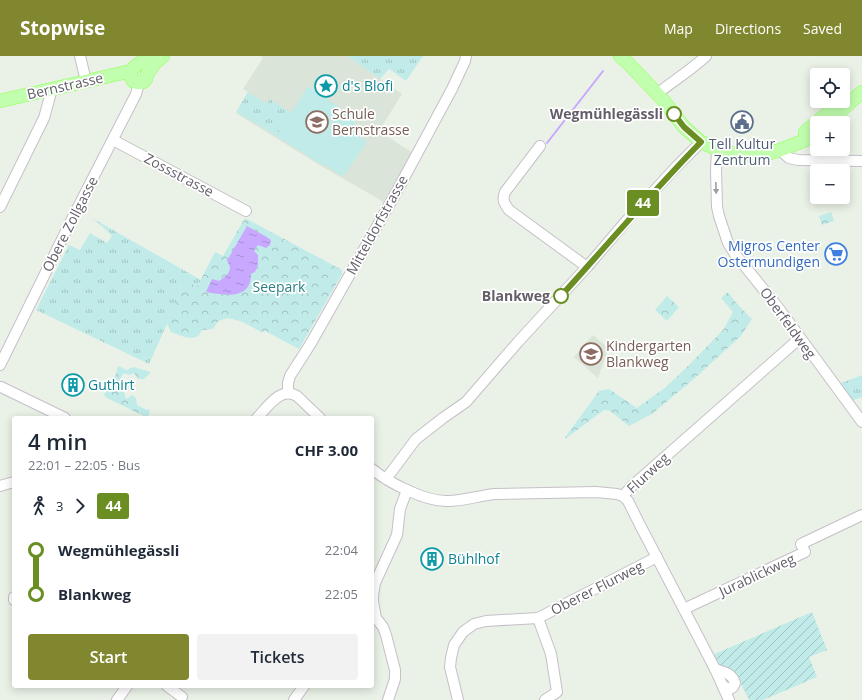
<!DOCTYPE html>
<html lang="en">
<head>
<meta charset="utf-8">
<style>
  body { margin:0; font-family:"Open Sans",sans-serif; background:#f2f2f3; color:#1f2937; height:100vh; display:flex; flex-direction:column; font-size:15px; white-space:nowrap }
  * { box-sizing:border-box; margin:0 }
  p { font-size:13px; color:#747a83 }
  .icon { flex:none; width:22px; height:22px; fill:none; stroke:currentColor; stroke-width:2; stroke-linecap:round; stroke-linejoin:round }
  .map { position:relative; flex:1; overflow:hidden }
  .panel { position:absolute; left:12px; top:360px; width:362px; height:272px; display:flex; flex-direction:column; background:#fff; border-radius:4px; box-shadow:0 2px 10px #0003 }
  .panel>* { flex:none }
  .badge { padding:0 8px; border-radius:3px; font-size:14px; line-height:26px }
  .controls { position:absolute; left:810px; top:12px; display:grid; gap:8px }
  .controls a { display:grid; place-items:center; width:40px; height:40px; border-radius:4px; background:#fff; box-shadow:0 2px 10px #0003; font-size:20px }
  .map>.badge { position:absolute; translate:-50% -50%; box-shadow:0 0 0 2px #fff }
  .legs { display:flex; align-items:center; gap:6px; height:44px; padding:0 16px; font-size:13px }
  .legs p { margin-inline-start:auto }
  .summary { display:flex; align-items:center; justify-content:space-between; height:68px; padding:0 16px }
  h1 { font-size:22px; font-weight:600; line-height:30px }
  .button { display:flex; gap:8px; margin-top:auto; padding:8px 16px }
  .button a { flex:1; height:46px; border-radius:4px; background:#81872e; color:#fff; font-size:16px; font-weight:600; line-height:46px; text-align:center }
  .button a+a { background:#f2f2f3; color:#1f2937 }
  ul { padding:0 16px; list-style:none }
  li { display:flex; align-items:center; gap:14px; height:44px; font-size:15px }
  li i { display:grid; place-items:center; width:6px; height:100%; margin:0 5px; background:currentColor }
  li i::after { content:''; width:10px; height:10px; margin:-5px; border:3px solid; border-radius:50%; background:#fff }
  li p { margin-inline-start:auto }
  li:first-child i { background:linear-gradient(#0000 50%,currentColor 0) }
  li:last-child i { background:linear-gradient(currentColor 50%,#0000 0) }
  header { display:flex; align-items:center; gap:24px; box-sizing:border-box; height:56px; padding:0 20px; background:#81872e; color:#fff }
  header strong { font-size:19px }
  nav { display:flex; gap:22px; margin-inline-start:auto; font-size:14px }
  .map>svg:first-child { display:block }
  .education { fill:#dbe4d8 }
  .grass { fill:url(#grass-tufts); fill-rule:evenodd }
  .forest { fill:url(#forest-crowns) }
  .garden { fill:url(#garden-furrows) }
  .pitch { fill:#c1ebe8 }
  .water { fill:url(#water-ripples) }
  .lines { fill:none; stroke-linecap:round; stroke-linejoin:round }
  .stream { stroke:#c8a9ff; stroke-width:2 }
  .minor-casing { stroke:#c5c0c8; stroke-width:12 }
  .major-casing { stroke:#8fff52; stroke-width:14 }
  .minor { stroke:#fff; stroke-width:10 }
  .major { stroke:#c1ffae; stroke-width:13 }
  .oneway { fill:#a19ea4 }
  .line-1-casing { stroke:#fff; stroke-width:9 }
  .line-1 { stroke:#6b8e23; stroke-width:6 }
  .stop-1-dot { fill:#fff; stroke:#6b8e23; stroke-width:2 }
  .labels { text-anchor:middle; stroke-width:3.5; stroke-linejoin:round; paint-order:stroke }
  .street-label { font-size:14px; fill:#635e68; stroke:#fff }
  .culture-label { font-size:14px; fill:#0d838f; stroke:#fff; text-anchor:start }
  .education-label { font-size:14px; fill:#785e54; stroke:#fff; text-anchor:start }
  .stop-label { font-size:14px; font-weight:bold; fill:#635e68; stroke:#fff; text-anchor:end }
  .service-label { font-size:14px; fill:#4e5e75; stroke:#fff }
  .shop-label { font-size:14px; fill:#366cbe; stroke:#fff; text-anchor:end }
  .park-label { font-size:14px; fill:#2b8180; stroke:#fff }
</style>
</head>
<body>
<header>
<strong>Stopwise</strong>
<nav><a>Map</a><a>Directions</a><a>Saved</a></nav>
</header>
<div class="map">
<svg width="862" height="644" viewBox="0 0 862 644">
  <defs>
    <pattern id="grass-tufts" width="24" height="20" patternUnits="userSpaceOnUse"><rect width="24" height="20" fill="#c1ebe8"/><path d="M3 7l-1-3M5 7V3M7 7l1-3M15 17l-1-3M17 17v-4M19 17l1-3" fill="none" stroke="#a0c2c0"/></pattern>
    <pattern id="forest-crowns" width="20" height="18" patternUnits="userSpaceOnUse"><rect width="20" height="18" fill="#c1ebe8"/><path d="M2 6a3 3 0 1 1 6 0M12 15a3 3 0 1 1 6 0" fill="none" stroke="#a0c2c0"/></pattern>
    <pattern id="garden-furrows" width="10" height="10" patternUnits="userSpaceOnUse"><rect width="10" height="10" fill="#c1ebe8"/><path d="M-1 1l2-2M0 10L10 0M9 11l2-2" fill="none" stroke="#a0c2c0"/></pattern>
    <pattern id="water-ripples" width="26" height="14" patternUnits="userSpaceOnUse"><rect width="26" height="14" fill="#c8a9ff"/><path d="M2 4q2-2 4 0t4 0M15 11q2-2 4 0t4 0" fill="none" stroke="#a68dd2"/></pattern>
  </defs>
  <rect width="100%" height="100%" fill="#eaf2e7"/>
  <g class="education">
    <polygon points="261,0 348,0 402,38 379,75 413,97 384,146 321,110 236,57 248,36 243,33 263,2"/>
    <polygon points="593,279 610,294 607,296 598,322 574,301"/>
  </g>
  <g class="grass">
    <polygon points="348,0 423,0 406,25 389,13 380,23"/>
    <path d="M248,36L267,48L270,43L291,57L276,80L236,56ZM245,60L277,75L274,78Z"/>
    <polygon points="92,162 201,224 197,231 181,230 177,244 170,257 167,268 149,308 36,254 69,189 80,194 90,177 107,187 112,180 105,173"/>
    <polygon points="862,319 862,341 851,345 839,328"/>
  </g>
  <g class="forest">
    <polygon points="353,67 362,73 358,80 349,74"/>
    <polygon points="831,156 834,165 822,169 819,160"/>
    <path d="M245,162L342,214V218L299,293L265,275L261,276C250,270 231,257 219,265C217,266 215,270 213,273L202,274C201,276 200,278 198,280C190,285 179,279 171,276L167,268L170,257L177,244L181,230L190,227L197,231L215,196L223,200Z"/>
    <polygon points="728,236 738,249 752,263 741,280 695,322 652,358 629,370 610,355 604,354 565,383 566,380 599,335 609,333 637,352 666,331 690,308 723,274 733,256 721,242"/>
    <polygon points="667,240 679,251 667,265 655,254"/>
    <path d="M118,310L127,314L133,311L151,316L144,323H138L134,317L129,319L124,317C120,321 119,328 119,333L124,336L126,343L132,339L136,342L137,349L145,353L150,354L148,362L107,342L104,339L116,318Z"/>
  </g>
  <polygon class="garden" points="812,556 827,594 809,601 817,621 763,644 749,644 736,618 721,613 710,600"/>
  <g class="pitch">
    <polygon points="308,30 356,63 349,74 367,86 343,121 325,109 324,110 276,80"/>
    <polygon points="241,51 277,75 275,78 238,56"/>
  </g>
  <path class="water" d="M247,170L265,180L271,184L270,189L266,192L258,189L254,195L258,199V209L255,216L251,218C251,245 224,239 206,236L212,223L219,225C227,220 234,214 227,205L228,203Z"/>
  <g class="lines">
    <polyline class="stream" points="547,87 603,15"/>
    <g class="minor-casing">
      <g id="minor">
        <polyline points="80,0 86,25"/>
        <path d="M657,38C673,25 691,14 706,0"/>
        <polyline points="113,84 246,155"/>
        <path d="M540,90L505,136C502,144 504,147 509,154L587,211"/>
        <polyline points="717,93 716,114 717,151 719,160 728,187 735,198 780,254 862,366"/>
        <polyline points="780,94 789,102 798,104 862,105"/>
        <polyline points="0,151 44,62 52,33"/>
        <polyline points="0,309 74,159 136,38 139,27"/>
        <polyline points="1,331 65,362"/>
        <polyline points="288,337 288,327 290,320 311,287 397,135 452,33 465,5 466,0"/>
        <path d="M257,362C267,352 280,330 297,340L320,362"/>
        <path d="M372,413C389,427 426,446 448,445C463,445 478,440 494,438L596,436L617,438L623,440L628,445L640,469L715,613L729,644"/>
        <polyline points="386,423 416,383 443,362 466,346 518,286 587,211 628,163 677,110 701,86"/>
        <polyline points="0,430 14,426"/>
        <polyline points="623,440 632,430 800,282"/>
        <polyline points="14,541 14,544"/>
        <polyline points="684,553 805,496 801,488 862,459"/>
        <polyline points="538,562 551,598 557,636 545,644"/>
        <path d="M715,613C724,616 732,617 735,627L733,631L730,633L723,630"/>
        <polyline points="167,630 182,641"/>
        <polyline points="117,644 127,630"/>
        <polyline points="294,644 304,630"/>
        <polyline points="388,644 395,623 395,614 386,579 383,571 376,562 373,546 373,539 375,527 397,479 400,453 407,434"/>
        <polyline points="458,644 450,611 451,602 454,589 463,576 474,568 486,565 538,562 657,501"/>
      </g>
    </g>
    <g class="major-casing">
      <g id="major">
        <polyline points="620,0 628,7 663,44 684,71 701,86 717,93 735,98 763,99 780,94 808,83 817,75"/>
        <polyline points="131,15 130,20 133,25 138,27 143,26 146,23 147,18 155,7 163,0"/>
        <path d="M0,45L131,15C135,9 143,5 149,0"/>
        <polyline points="837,58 862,36"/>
        <polyline points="805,76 842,45"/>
      </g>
    </g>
    <use href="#minor" class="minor"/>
    <use href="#major" class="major"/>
  </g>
  <defs><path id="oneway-solid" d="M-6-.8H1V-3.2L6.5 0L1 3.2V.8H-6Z"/></defs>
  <use class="oneway" href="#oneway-solid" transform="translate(716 132) rotate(88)"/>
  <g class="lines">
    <g class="line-1-casing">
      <path id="line-1" d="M561,240C608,188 653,135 701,86L684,71L674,58"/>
    </g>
    <use href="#line-1" class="line-1"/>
  </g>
  <defs>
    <g id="sight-ring" transform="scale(1.15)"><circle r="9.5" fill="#fff" stroke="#0f9aa8" stroke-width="1.5"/><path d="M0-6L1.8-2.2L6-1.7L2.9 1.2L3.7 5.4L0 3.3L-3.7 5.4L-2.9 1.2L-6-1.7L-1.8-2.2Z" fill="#0f9aa8"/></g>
    <g id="school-ring" transform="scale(1.15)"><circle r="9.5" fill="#fff" stroke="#8d6e63" stroke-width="1.5"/><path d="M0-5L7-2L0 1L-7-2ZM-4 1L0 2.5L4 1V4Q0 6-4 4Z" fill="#8d6e63"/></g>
    <g id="civic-ring" transform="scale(1.15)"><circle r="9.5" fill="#fff" stroke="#5c6f8a" stroke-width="1.5"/><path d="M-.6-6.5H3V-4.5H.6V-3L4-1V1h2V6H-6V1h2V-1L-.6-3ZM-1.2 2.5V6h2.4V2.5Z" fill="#5c6f8a"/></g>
    <g id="supermarket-ring" transform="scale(1.15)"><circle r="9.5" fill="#fff" stroke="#3f7fe0" stroke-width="1.5"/><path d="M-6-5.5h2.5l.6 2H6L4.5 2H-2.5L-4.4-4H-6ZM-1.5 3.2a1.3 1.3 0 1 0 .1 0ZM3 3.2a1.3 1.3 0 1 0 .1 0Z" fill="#3f7fe0"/></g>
    <g id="building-ring" transform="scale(1.15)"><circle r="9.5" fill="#fff" stroke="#0f9aa8" stroke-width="1.5"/><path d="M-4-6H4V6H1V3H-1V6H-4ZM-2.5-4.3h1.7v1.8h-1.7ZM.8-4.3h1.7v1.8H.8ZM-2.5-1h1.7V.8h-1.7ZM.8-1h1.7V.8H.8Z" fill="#0f9aa8"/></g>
  </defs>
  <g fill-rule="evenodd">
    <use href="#sight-ring" x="326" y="30"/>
    <use href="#school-ring" x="317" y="66"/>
    <use href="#civic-ring" x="742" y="66"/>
    <use href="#supermarket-ring" x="836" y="198"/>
    <use href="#school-ring" x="591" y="298"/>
    <use href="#building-ring" x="73" y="329"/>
    <use href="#building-ring" x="432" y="503"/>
  </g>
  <g class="stop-1-dot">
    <circle cx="674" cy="58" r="7"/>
    <circle cx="561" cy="240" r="7"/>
  </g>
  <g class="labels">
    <g class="street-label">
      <text transform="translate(65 30) rotate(-13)" y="5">Bernstrasse</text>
      <text transform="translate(179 119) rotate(28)" y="5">Zossstrasse</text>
      <text transform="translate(70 168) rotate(-63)" y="5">Obere Zollgasse</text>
      <text transform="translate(377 169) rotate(-61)" y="5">Mitteldorfstrasse</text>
      <text transform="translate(788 267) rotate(54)" y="5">Oberfeldweg</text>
      <text transform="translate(648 417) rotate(-43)" y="5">Flurweg</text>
      <text transform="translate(757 519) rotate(-25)" y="5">Jurablickweg</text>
      <text transform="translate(597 532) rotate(-27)" y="5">Oberer Flurweg</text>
    </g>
    <g class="culture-label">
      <text x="342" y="35">d's Blofi</text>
      <text x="88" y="334">Guthirt</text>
      <text x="448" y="508">Bühlhof</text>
    </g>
    <g class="education-label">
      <text x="332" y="63">Schule<tspan x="332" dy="16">Bernstrasse</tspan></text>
      <text x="606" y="295">Kindergarten<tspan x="606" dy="16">Blankweg</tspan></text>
    </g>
    <g class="stop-label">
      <text x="663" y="63">Wegmühlegässli</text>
      <text x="550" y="245">Blankweg</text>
    </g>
    <g class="service-label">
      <text x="742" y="93">Tell Kultur<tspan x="742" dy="16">Zentrum</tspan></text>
    </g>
    <g class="shop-label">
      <text x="820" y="195">Migros Center<tspan x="820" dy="16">Ostermundigen</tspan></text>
    </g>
    <g class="park-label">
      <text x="279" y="236">Seepark</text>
    </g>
  </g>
</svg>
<div class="controls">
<a><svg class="icon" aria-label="locate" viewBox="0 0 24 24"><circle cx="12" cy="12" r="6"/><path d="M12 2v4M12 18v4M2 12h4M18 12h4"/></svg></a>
<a>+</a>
<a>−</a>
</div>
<b class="badge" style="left:643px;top:147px;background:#6b8e23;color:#fff">44</b>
<section class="panel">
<div class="summary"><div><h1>4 min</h1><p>22:01 – 22:05 · Bus</p></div><b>CHF 3.00</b></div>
<div class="legs"><svg class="icon" aria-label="walk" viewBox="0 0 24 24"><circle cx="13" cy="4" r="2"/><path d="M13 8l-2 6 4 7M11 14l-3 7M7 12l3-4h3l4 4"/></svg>3<svg class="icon" aria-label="forward" viewBox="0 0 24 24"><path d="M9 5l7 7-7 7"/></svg><b class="badge" style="background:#6b8e23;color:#fff">44</b></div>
<ul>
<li><i style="color:#6b8e23"></i><b>Wegmühlegässli</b><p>22:04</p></li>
<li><i style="color:#6b8e23"></i><b>Blankweg</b><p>22:05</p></li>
</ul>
<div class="button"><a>Start</a><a>Tickets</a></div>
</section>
</div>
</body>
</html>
